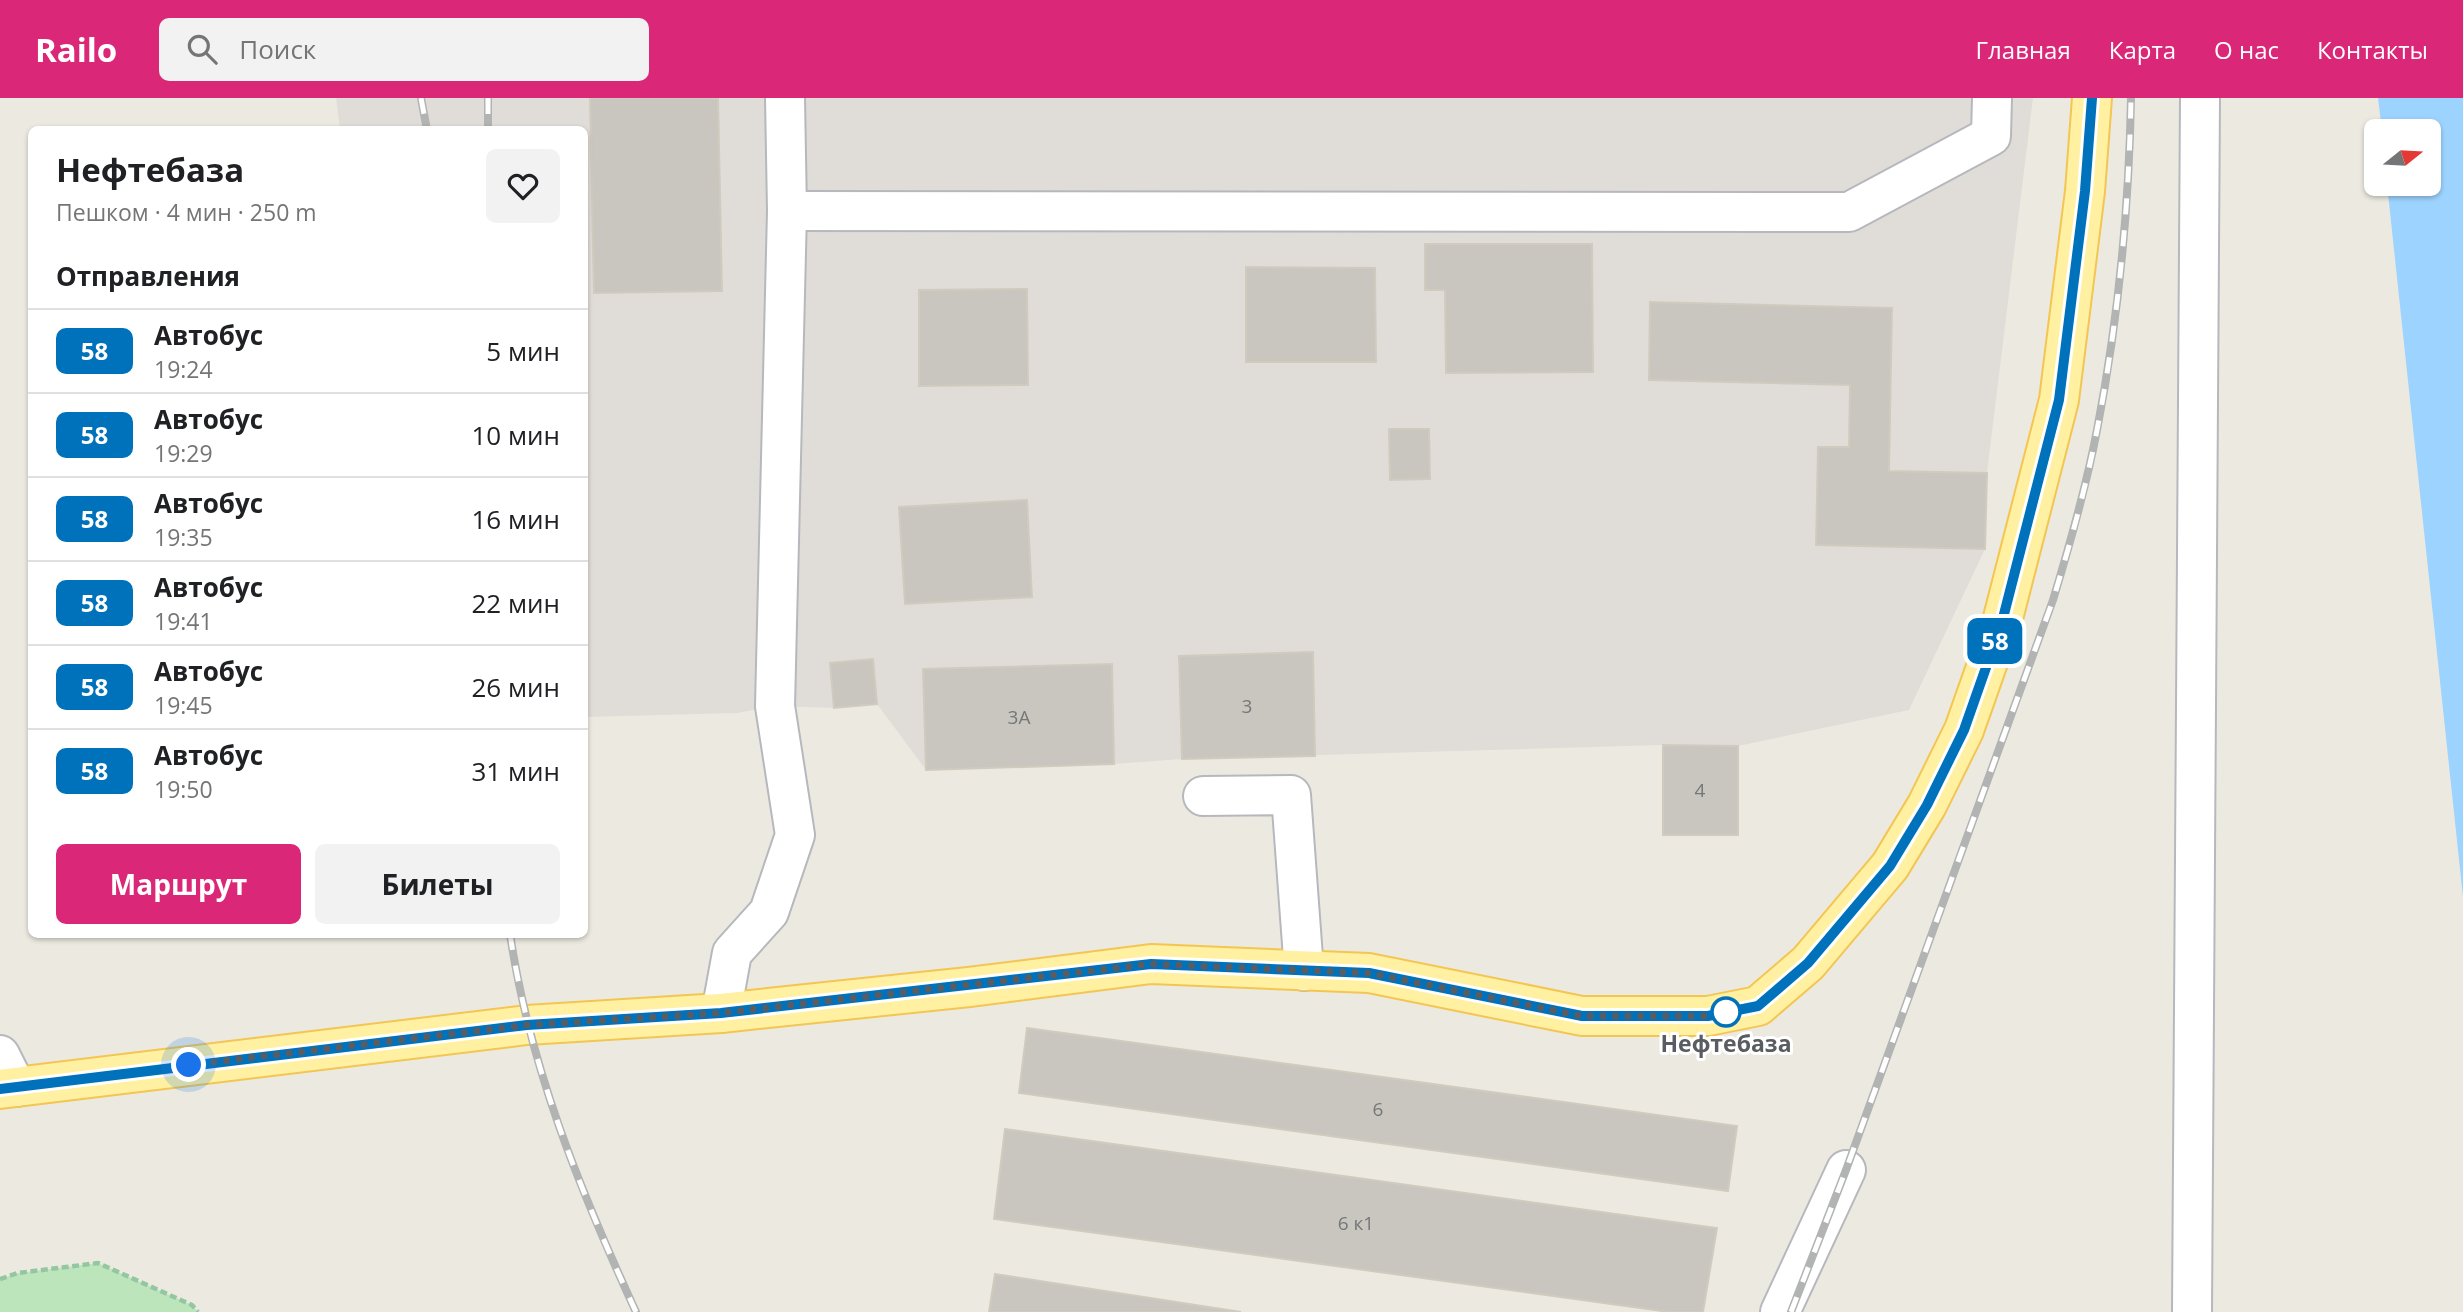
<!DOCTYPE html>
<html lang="ru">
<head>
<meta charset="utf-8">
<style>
  body { margin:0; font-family:"Open Sans",sans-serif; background:#f2f2f2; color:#202124; height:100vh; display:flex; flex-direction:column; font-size:26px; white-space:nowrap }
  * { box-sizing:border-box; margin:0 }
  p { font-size:23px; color:#757577 }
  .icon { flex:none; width:38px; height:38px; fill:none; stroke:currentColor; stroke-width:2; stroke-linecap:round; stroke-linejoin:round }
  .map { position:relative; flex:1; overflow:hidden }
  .panel { position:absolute; left:28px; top:28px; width:560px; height:812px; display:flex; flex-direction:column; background:#fff; border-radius:10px; box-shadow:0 2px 5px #0004 }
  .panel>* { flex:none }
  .badge { padding:0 14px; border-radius:10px; font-size:24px; line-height:46px }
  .needle { width:46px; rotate:72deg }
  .fabs { position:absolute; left:2364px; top:21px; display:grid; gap:14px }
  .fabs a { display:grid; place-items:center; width:77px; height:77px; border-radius:10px; background:#fff; box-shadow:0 2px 5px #0004; font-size:35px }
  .you { position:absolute; width:35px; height:35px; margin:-18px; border:5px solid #fff; border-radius:50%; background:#1a73e8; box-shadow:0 0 0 10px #1a73e833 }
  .map>.badge { position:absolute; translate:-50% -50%; box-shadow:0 0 0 4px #fff }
  h2 { padding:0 28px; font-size:26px; line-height:63px }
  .round { display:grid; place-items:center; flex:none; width:74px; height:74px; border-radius:10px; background:#f2f2f2 }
  .head { display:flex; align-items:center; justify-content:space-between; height:119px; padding:0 28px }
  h1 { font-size:33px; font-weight:700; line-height:52px }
  .primary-button { display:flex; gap:14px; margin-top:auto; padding:14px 28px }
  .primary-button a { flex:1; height:80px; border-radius:10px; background:#db2777; color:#fff; font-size:28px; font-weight:700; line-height:80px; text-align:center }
  .primary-button a+a { background:#f2f2f2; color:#202124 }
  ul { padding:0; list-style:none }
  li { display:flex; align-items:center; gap:21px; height:84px; padding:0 28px; border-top:2px solid #e0e0e0 }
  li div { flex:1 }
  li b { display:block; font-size:26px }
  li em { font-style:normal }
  li .badge { min-width:77px; font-weight:700; text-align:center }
  header { display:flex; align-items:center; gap:42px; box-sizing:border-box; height:98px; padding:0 35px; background:#db2777; color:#fff }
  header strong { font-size:33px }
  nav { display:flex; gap:38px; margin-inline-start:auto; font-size:24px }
  .search { width:490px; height:63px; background:#f2f2f2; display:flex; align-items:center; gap:18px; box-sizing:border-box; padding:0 24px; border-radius:10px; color:#757577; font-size:26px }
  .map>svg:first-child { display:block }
  .industrial { fill:#e0ddd8 }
  .green { fill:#bce5bc }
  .water { fill:#9dd4ff }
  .building { fill:#c9c6bf; stroke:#d1cbbf; stroke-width:2 }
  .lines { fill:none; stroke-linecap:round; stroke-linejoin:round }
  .minor-casing { stroke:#b6b8bd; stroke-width:42 }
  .major-casing { stroke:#f3c653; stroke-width:42 }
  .path { stroke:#95c6a2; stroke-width:4.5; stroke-dasharray:7 3.5; stroke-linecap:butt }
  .minor { stroke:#fff; stroke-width:38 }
  .major { stroke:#fff0a2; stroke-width:38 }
  .rail-casing { stroke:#b2b3b3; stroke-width:8 }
  .rail { stroke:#fff; stroke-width:5; stroke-dasharray:16; stroke-linecap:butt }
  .line-casing { stroke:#fff; stroke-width:16 }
  .line { stroke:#0072bc; stroke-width:10 }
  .walk { stroke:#595d61; stroke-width:7; stroke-dasharray:0 12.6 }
  .stop-dot { fill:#fff; stroke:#0072bc; stroke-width:3.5 }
  .labels { text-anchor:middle; stroke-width:6; stroke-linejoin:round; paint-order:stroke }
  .number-label { font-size:19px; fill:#757778 }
  .stop-label { font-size:23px; font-weight:bold; fill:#595d61; stroke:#fff }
</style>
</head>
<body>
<header>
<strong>Railo</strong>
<div class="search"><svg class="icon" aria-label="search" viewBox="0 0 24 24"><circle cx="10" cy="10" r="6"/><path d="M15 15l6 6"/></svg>Поиск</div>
<nav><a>Главная</a><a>Карта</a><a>О нас</a><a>Контакты</a></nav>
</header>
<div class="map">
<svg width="2463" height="1214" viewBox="0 0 2463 1214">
  <rect width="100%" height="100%" fill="#eceae0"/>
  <polygon class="industrial" points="336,0 2033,0 1987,375 1985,451 1909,612 1738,648 1663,647 1182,661 1114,666 926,672 877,606 834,610 775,608 737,615 585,619 584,32 340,31"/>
  <polygon class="green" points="98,1165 192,1207 198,1214 0,1214 0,1181 18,1175"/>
  <polygon class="water" points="2378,0 2463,0 2463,799 2387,86 2429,86 2429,33 2382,33"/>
  <g class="building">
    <polygon points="590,0 718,0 722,193 594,195"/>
    <polygon points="1425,146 1592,146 1593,274 1446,275 1445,192 1425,192"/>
    <polygon points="1246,169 1375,170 1376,264 1246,264"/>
    <polygon points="1027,191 1028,287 919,288 919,192"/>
    <polygon points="1650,204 1892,210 1889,373 1987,375 1985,451 1816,447 1818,349 1849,349 1850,287 1649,282"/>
    <polygon points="1389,331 1429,331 1430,381 1390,382"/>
    <polygon points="1027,402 1032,499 905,506 899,409"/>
    <polygon points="1313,554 1315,658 1182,661 1179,558"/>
    <polygon points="873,561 877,606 834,610 830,565"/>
    <polygon points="1112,566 1114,666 926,672 923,571"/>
    <polygon points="1663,647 1738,648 1738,737 1663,737"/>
    <polygon points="1027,930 1737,1028 1728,1093 1019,995"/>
    <polygon points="1005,1031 1717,1130 1703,1214 1669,1214 994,1121"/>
    <polygon points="995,1176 1241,1214 989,1214"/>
  </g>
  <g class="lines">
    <g class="minor-casing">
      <g id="minor">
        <polyline points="787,113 1849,114 1991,38 1992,0"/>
        <polyline points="1203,698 1291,697 1304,873"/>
        <polyline points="721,915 732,855 769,814 795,737 775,608 787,113 785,0"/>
        <polyline points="0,957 16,989"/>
        <polyline points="1780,1214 1846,1072"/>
        <polyline points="2192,1214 2200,0"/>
      </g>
    </g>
    <g class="major-casing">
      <polyline id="major" points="0,991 527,927 721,915 969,889 1151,866 1369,875 1582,918 1708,918 1758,908 1808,865 1890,768 1927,707 1964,632 2002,524 2059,302 2085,93 2092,0"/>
    </g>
    <polyline class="path" points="0,1181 18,1175 98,1165 192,1207 198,1214"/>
    <use href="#minor" class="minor"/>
    <use href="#major" class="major"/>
    <g class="rail-casing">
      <g id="rail">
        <polyline points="421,0 427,32"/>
        <polyline points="488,0 488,32"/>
        <path d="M510,836C530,970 580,1092 636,1214"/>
        <path d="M1791,1214L1846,1072L2053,502C2070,446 2086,390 2097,332C2118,223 2129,111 2131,0"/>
      </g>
    </g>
    <use href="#rail" class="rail"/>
  </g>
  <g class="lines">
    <g class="line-casing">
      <polyline id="line" points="0,991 527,927 721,915 1151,866 1369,875 1582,918 1708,918 1758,908 1808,865 1890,768 1927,707 1964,632 2002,524 2059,302 2085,93 2092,0"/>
    </g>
    <use href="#line" class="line"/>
    <polyline class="walk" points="189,967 527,927 721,915 1151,866 1369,875 1582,918 1708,918 1733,913 1726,914"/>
  </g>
  <circle class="stop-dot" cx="1726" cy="914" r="14"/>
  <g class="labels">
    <g class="number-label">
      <text x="1247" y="615">3</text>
      <text x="1019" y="626">3А</text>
      <text x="1700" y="699">4</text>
      <text x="1378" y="1018">6</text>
      <text x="1356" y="1132">6 к1</text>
    </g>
    <g class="stop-label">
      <text x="1726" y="954">Нефтебаза</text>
    </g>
  </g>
</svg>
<div class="fabs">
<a><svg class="needle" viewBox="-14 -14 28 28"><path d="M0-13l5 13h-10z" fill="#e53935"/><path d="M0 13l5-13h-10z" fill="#757577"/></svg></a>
</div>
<div class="you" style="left:189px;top:967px"></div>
<b class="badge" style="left:1995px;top:543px;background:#0072bc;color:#fff">58</b>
<section class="panel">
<div class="head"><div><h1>Нефтебаза</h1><p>Пешком · 4 мин · 250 m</p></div><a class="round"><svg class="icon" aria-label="heart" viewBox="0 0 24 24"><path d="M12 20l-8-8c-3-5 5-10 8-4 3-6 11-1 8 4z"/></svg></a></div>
<h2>Отправления</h2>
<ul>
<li><span class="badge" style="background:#0072bc;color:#fff">58</span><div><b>Автобус</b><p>19:24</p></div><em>5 мин</em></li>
<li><span class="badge" style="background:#0072bc;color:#fff">58</span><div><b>Автобус</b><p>19:29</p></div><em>10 мин</em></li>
<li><span class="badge" style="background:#0072bc;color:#fff">58</span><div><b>Автобус</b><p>19:35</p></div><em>16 мин</em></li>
<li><span class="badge" style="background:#0072bc;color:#fff">58</span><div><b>Автобус</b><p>19:41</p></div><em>22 мин</em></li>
<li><span class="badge" style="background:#0072bc;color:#fff">58</span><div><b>Автобус</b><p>19:45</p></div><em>26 мин</em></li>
<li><span class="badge" style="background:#0072bc;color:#fff">58</span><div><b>Автобус</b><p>19:50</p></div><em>31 мин</em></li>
</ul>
<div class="primary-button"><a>Маршрут</a><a>Билеты</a></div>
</section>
</div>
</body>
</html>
